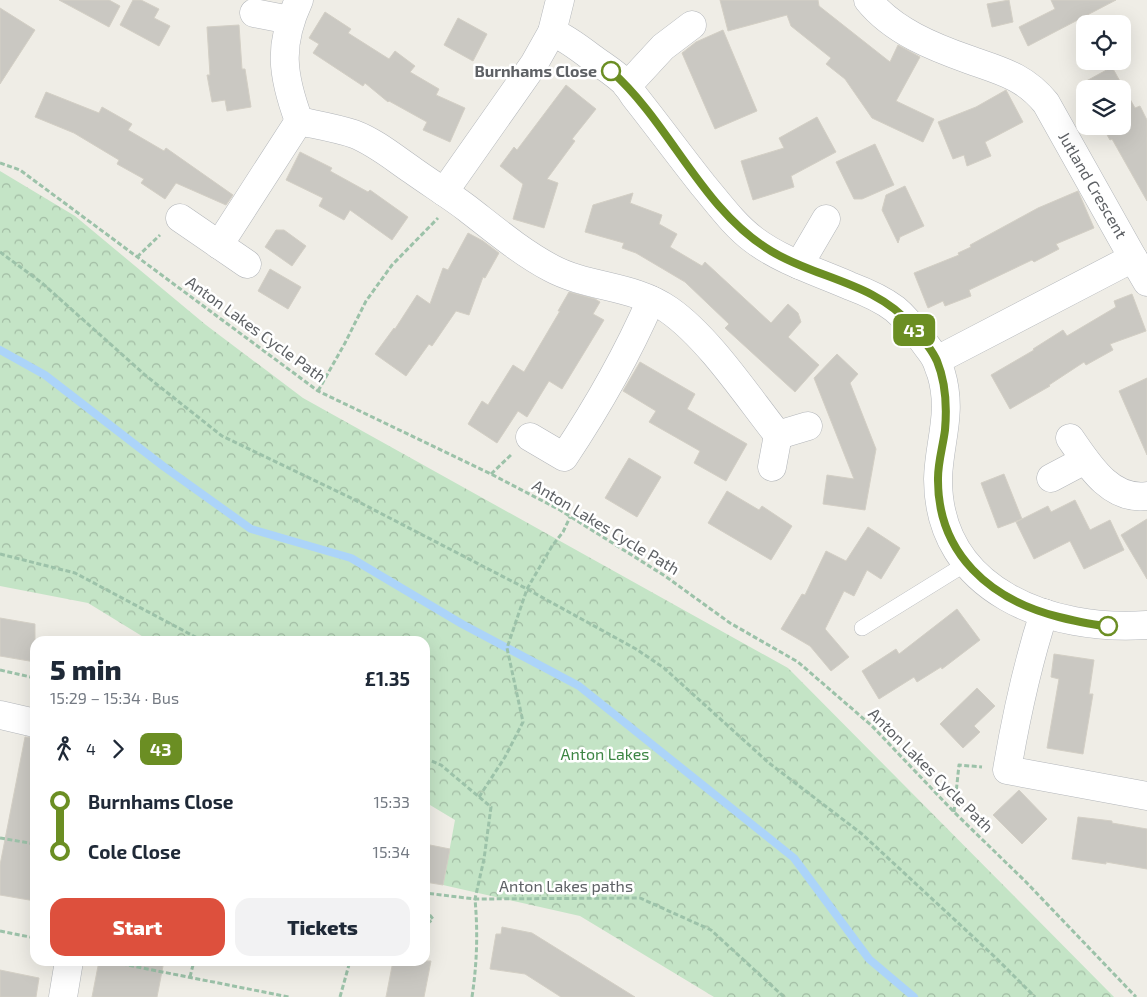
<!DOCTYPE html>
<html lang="en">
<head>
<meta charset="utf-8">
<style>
  body { margin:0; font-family:"Exo 2",sans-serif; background:#f2f2f3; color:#1f2937; height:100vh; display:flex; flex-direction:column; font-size:19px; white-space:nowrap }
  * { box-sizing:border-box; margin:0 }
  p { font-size:16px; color:#747a83 }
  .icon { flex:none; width:28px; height:28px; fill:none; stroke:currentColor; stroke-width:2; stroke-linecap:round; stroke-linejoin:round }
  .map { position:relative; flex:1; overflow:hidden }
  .side { position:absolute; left:30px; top:636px; width:400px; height:330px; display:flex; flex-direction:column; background:#fff; border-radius:15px; box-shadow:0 5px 20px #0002 }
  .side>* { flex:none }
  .badge { padding:0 10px; border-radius:8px; font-size:18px; line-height:32px }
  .controls { position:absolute; left:1076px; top:15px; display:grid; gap:10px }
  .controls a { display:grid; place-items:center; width:55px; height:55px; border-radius:10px; background:#fff; box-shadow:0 5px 20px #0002; font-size:25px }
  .map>.badge { position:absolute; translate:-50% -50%; box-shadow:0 0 0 2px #fff }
  .legs { display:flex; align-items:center; gap:8px; height:55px; padding:0 20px; font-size:16px }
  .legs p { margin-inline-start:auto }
  .summary { display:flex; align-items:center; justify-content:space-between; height:85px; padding:0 20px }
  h1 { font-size:28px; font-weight:800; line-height:38px }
  .button { display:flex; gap:10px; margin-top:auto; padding:10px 20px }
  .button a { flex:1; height:58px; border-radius:15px; background:#dd503d; color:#fff; font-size:20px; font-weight:800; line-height:58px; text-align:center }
  .button a+a { background:#f2f2f3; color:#1f2937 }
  ul { padding:0 20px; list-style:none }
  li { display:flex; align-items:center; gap:18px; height:50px; font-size:19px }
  li i { display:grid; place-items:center; width:8px; height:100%; margin:0 6px; background:currentColor }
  li i::after { content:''; width:12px; height:12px; margin:-6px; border:4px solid; border-radius:50%; background:#fff }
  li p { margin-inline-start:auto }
  li:first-child i { background:linear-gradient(#0000 50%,currentColor 0) }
  li:last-child i { background:linear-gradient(currentColor 50%,#0000 0) }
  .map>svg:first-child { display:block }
  .forest { fill:url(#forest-crowns) }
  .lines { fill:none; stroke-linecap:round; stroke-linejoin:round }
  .stream { stroke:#acd4f9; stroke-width:8 }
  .building { fill:#cac8c2; stroke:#d3cfc5 }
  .service-casing { stroke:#b3b6ba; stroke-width:16 }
  .minor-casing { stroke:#b3b6ba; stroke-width:29 }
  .path { stroke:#9cc2a9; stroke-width:3; stroke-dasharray:5 2.5; stroke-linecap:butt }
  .service { stroke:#fff; stroke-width:15 }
  .minor { stroke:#fff; stroke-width:28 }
  .line-1-casing { stroke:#fff; stroke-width:11 }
  .line-1 { stroke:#6b8e23; stroke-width:8 }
  .stop-1-dot { fill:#fff; stroke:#6b8e23; stroke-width:2.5 }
  .labels { text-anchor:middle; stroke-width:5; stroke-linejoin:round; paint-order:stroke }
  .stop-label { font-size:16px; font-weight:bold; fill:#5e6165; stroke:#fff; text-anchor:end }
  .street-label { font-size:16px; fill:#5e6165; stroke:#fff }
  .park-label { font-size:16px; fill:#3c8543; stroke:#fff }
</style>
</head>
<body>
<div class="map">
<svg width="1147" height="997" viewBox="0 0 1147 997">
  <defs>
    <pattern id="forest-crowns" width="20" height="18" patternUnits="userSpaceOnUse" patternTransform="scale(1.25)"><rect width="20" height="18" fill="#c4e4c6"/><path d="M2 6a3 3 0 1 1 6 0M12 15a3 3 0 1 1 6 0" fill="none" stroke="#a2bca4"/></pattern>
  </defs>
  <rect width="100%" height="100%" fill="#efede6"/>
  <polygon class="forest" points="0,171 75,216 206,325 303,398 788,668 1114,997 714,997 580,916 443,885 455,820 425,802 425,641 150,641 88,603 0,586"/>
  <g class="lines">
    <polyline class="stream" points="0,350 45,375 163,466 251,529 351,558 462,624 579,686 794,858 869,959 914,997"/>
  </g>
  <g class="building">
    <polygon points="59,0 109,0 120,6 109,27"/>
    <polygon points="133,0 141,0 159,9 154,18 170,26 159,46 120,25"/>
    <polygon points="720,0 818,0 819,6 890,62 898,45 920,57 896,101 934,119 923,142 872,118 845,79 826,64 831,58 791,26 787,15 728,31"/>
    <polygon points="1009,0 1013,22 992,27 987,4"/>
    <polygon points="1051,0 1116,0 1028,46 1019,27 1055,9"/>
    <polygon points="0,8 35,30 0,84"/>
    <polygon points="325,12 351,29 348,33 389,59 395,51 415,66 410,72 439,89 436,95 465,108 450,142 423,130 427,122 389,101 388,102 365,83 363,86 313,53 319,44 309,38"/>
    <polygon points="458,18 487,34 473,61 444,45"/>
    <polygon points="239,25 242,69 245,69 251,107 227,111 225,100 212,102 207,75 210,75 207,27"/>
    <polygon points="723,30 757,111 715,129 682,53 696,42"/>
    <polygon points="1112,67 1135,108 1140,106 1147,120 1147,201 1112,139 1110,140 1102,126 1122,126 1122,89 1085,89 1085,96 1079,85"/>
    <polygon points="566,85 596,109 572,139 575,141 547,179 558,183 544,228 513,219 523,184 500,166 514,147 517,150"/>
    <polygon points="1006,90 1023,122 985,142 991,156 967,166 964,155 953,159 938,122 976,107"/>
    <polygon points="46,92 99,113 102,107 132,124 128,130 164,151 166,148 233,195 226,205 176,183 165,199 141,183 144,179 117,164 119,160 74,133 35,117"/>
    <polygon points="817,117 836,152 791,176 794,187 753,200 741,161 784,148 779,138"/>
    <polygon points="875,144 894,185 862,199 854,199 836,162"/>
    <polygon points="300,152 332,168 330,171 368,192 370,190 408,217 392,240 350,210 344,220 319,206 323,198 286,180"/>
    <polygon points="905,186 924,226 900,237 898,243 882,210 886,195"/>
    <polygon points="1078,191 1094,228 1056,244 1059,249 1034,262 1032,260 969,290 971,296 945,306 943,301 928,308 914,273 959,255 958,253 971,247 970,245 1038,208"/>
    <polygon points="633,193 630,203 662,215 659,224 677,234 670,247 702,266 705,262 771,323 788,304 798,313 801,322 788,337 819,365 795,392 725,328 729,324 685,282 636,253 622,248 624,243 585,232 593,205"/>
    <polygon points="276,230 284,230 306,246 292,266 265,247"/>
    <polygon points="468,233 483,241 499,253 485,278 483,277 469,315 456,311 432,346 429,344 406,376 375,354 394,328 395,329 417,295 430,304 443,268 448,270"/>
    <polygon points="270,269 301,287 288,309 258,291"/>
    <polygon points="569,292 595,299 600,302 593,314 604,320 562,389 549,381 527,417 518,411 497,443 468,424 482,401 488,405 513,365 524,372 560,311 558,311"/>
    <polygon points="1132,294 1146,331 1110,344 1113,350 1086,365 1084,362 1049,385 1050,386 1010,409 991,375 1034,350 1033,349 1063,330 1067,336 1116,307 1114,301"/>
    <polygon points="837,354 858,374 850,383 876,449 865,510 823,504 827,475 854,479 814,378"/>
    <polygon points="640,362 695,394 687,409 747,444 726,481 694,463 700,451 649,422 656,411 623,391"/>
    <polygon points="1147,378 1147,455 1119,391"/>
    <polygon points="629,458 661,477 637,517 605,498"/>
    <polygon points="1004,474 1022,519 998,528 981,483"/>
    <polygon points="727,491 759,510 762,506 792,526 771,560 708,523"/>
    <polygon points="1075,500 1090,530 1110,520 1124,550 1084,569 1070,541 1034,559 1016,522 1048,506 1051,512"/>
    <polygon points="1147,519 1147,579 1121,535"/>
    <polygon points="868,527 900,548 881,579 867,570 854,596 844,591 825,629 849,657 831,671 810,646 781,629 802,594 805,595 826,551 846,561"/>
    <polygon points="957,609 980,640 942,669 941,667 917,682 914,677 879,699 862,671 896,649 899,654"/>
    <polygon points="0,618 35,624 35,662 0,656"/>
    <polygon points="1054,654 1094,660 1089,694 1093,694 1083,754 1047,748 1059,679 1051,677"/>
    <polygon points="977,688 995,706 974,726 980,732 963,748 940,724"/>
    <polygon points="25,737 35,738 35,901 0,895 0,865"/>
    <polygon points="1019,790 1047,819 1022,844 993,815"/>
    <polygon points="1078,817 1112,821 1112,823 1147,829 1147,869 1106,862 1106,864 1072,859"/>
    <polygon points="425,844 450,849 443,885 425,882"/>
    <polygon points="502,927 532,933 635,997 561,997 525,974 490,969 496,934 501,934"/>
    <polygon points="99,961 164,961 157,997 92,997"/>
    <polygon points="393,961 431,961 424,997 386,997"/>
    <polygon points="0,970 39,978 36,997 0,997"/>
  </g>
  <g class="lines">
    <g class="service-casing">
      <polyline id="service" points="862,628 967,563"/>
    </g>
    <g class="minor-casing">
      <g id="minor">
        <path d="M299,0C278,45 282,75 299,121C317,125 336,128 354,134C375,142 393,157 412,170C430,183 450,195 468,209C495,230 521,252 551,268C588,288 634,285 669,310C709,338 747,396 778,435L772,467"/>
        <path d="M868,0C893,31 933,47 970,60C1001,71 1024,76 1046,103L1133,258L937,360"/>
        <polyline points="254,13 290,20"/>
        <path d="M552,32C566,38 578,47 591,57C603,66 617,74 627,85C630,89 632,93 635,97C658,126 680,156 703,185C719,204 734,225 754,240C782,261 818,272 850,286C866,292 882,299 895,309C906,318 915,330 923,341C927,347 933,353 936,360C938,364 939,369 941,373C953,413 939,441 938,479C938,592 1052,632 1147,625"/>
        <polyline points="627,86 663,47 692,25"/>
        <polyline points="444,192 534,64 552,32 560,0"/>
        <polyline points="180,218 247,264"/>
        <polyline points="219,245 299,121"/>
        <polyline points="1133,258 1147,282"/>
        <polyline points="799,265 826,219"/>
        <polyline points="778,435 808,426"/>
        <path d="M530,437L564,457C598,406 627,355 651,300"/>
        <path d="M1070,438C1088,464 1110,501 1147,496"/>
        <polyline points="1051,478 1085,460"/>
        <path d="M1044,613C1027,665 1016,717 1007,770L1147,796"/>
        <polyline points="0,715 35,723"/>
        <polyline points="63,997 69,961"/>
      </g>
    </g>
    <g class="path">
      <polyline points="0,163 20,170 318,391 491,474 560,510 665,576 730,623 798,662 872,726 954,812 1026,882 1136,997"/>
      <polyline points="0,252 42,283 145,375 222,436 353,499 527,589 636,649 664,668 769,763 862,834 996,958 1035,997"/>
      <polyline points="137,257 160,235"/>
      <polyline points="318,391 345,343 366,301 392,265 438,218"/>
      <polyline points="491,474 512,454"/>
      <polyline points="0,554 75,573 203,641"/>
      <polyline points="0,670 35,678"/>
      <polyline points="425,758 441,765 491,807 484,859 475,899 425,893"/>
      <polyline points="479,797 505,757 523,722 507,648 527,589 552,546 563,532 570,517"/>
      <polyline points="954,812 959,765 982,767"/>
      <polyline points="0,838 35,844"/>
      <polyline points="425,909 433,919 427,924 425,924"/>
      <polyline points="0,931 35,938"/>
      <polyline points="107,961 289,997"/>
      <polyline points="190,977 194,961"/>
      <polyline points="340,997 350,961"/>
      <path d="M472,997C477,964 478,932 475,899L640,898L711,930L784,997"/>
    </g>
    <use href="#service" class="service"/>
    <use href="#minor" class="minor"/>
  </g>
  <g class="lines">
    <g class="line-1-casing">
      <path id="line-1" d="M611,71C671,124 701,209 771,251C815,278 876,283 911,325C919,334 932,350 937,361C946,383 947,407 945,430C943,446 938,462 938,478C937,554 991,600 1059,617C1075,621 1092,625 1108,626"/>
    </g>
    <use href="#line-1" class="line-1"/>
  </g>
  <g class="stop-1-dot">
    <circle cx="611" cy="71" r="9"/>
    <circle cx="1108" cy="626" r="9"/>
  </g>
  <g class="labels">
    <g class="stop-label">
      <text x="597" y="77">Burnhams Close</text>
    </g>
    <g class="street-label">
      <text transform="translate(1093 185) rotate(60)" y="6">Jutland Crescent</text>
      <text transform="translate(256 329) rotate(36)" y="6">Anton Lakes Cycle Path</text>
      <text transform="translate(606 527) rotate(31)" y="6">Anton Lakes Cycle Path</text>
      <text transform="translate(931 770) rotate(45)" y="6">Anton Lakes Cycle Path</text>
      <text x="566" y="892">Anton Lakes paths</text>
    </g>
    <g class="park-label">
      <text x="605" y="760">Anton Lakes</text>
    </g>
  </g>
</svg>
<div class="controls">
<a><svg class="icon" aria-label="locate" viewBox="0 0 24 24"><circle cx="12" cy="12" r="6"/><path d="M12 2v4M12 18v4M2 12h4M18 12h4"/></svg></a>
<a><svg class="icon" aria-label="layers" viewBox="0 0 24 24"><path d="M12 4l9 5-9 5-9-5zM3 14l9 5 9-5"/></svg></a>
</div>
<b class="badge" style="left:914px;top:330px;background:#6b8e23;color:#fff">43</b>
<section class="side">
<div class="summary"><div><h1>5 min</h1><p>15:29 – 15:34 · Bus</p></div><b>£1.35</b></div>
<div class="legs"><svg class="icon" aria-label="walk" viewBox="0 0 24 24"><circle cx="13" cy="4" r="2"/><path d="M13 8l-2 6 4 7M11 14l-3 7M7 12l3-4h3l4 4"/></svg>4<svg class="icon" aria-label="forward" viewBox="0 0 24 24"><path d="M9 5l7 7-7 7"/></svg><b class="badge" style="background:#6b8e23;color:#fff">43</b></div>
<ul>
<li><i style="color:#6b8e23"></i><b>Burnhams Close</b><p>15:33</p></li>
<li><i style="color:#6b8e23"></i><b>Cole Close</b><p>15:34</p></li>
</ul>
<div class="button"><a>Start</a><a>Tickets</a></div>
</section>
</div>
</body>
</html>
